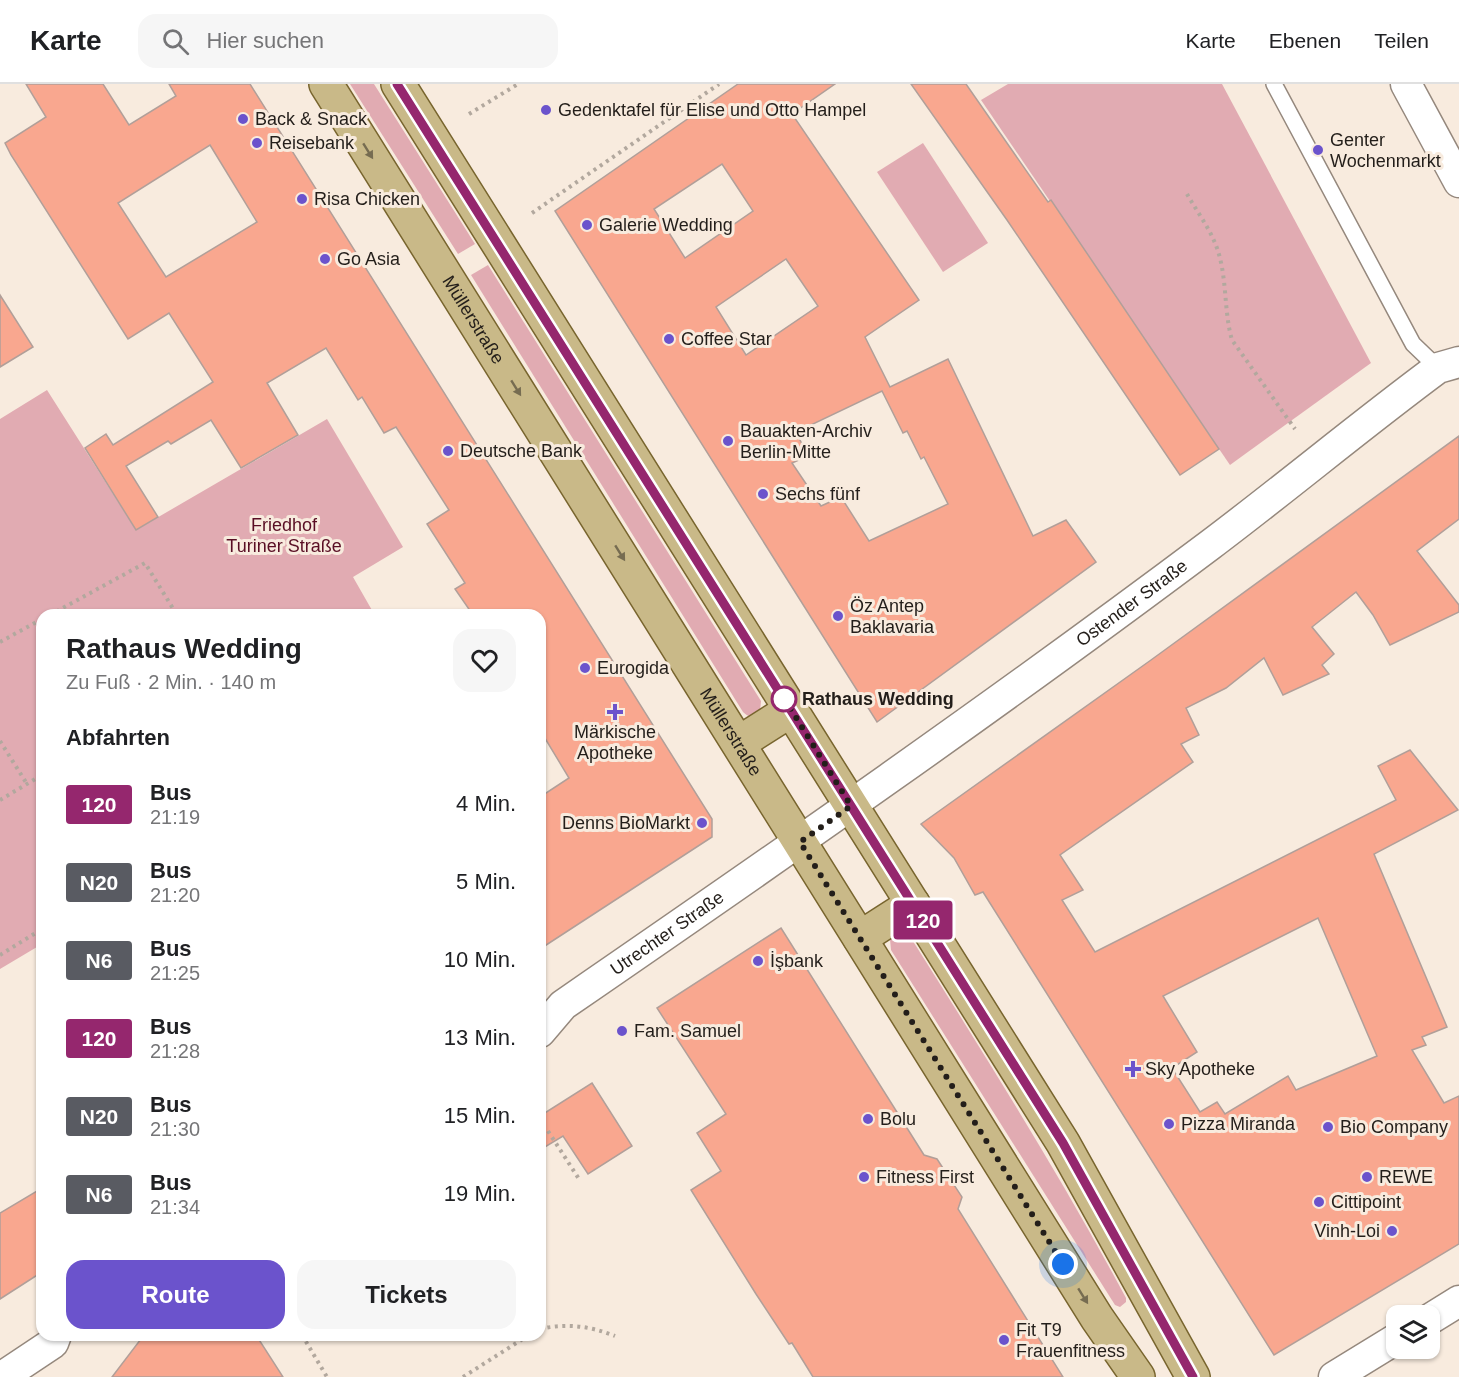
<!DOCTYPE html>
<html lang="de">
<head>
<meta charset="utf-8">
<style>
  body { margin:0; font-family:Arial,sans-serif; background:#f6f6f6; color:#202124; height:100vh; display:flex; flex-direction:column; font-size:22px; white-space:nowrap }
  * { box-sizing:border-box; margin:0 }
  p { font-size:20px; color:#757577 }
  .icon { flex:none; width:33px; height:33px; fill:none; stroke:currentColor; stroke-width:2; stroke-linecap:round; stroke-linejoin:round }
  .map { position:relative; flex:1; overflow:hidden }
  .side { position:absolute; left:36px; top:525px; width:510px; height:732px; display:flex; flex-direction:column; background:#fff; border-radius:18px; box-shadow:0 2px 4px #0004 }
  .side>* { flex:none }
  .badge { padding:0 12px; border-radius:4px; font-size:21px; line-height:39px }
  .buttons { position:absolute; left:1386px; top:1221px; display:grid; gap:12px }
  .buttons a { display:grid; place-items:center; width:54px; height:54px; border-radius:12px; background:#fff; box-shadow:0 2px 4px #0004; font-size:30px }
  .you { position:absolute; width:30px; height:30px; margin:-15px; border:4px solid #fff; border-radius:50%; background:#1a73e8; box-shadow:0 0 0 9px #1a73e833 }
  .map>.badge { position:absolute; translate:-50% -50%; box-shadow:0 0 0 3px #fff }
  h2 { padding:0 30px; font-size:22px; line-height:54px }
  .round { display:grid; place-items:center; flex:none; width:63px; height:63px; border-radius:18px; background:#f6f6f6 }
  .summary { display:flex; align-items:center; justify-content:space-between; height:102px; padding:0 30px }
  h1 { font-size:28px; font-weight:700; line-height:45px }
  .cta { display:flex; gap:12px; margin-top:auto; padding:12px 30px }
  .cta a { flex:1; height:69px; border-radius:18px; background:#6b53cc; color:#fff; font-size:24px; font-weight:700; line-height:69px; text-align:center }
  .cta a+a { background:#f6f6f6; color:#202124 }
  ul { padding:0; list-style:none }
  li { display:flex; align-items:center; gap:18px; height:78px; padding:0 30px }
  li div { flex:1 }
  li b { display:block; font-size:22px }
  li em { font-style:normal }
  li .badge { min-width:66px; font-weight:700; text-align:center }
  header { display:flex; align-items:center; gap:36px; box-sizing:border-box; height:84px; padding:0 30px; background:#fff; border-bottom:2px solid #e0e0e0 }
  header strong { font-size:28px }
  nav { display:flex; gap:33px; margin-inline-start:auto; font-size:21px }
  .search { width:420px; height:54px; background:#f6f6f6; display:flex; align-items:center; gap:15px; box-sizing:border-box; padding:0 21px; border-radius:18px; color:#757577; font-size:22px }
  .map>svg:first-child { display:block }
  .green { fill:#e1abb2 }
  .building { fill:#f9a78f; stroke:#b19f99; stroke-width:1.5; fill-rule:evenodd }
  .lines { fill:none; stroke-linecap:round; stroke-linejoin:round }
  .lane-casing { stroke:#95887d; stroke-width:18 }
  .street-casing { stroke:#95887d; stroke-width:33 }
  .primary-casing { stroke:#78652e; stroke-width:36 }
  .path { stroke:#b2a89e; stroke-width:4; stroke-dasharray:3 4.5; stroke-linecap:butt }
  .lane { stroke:#fff; stroke-width:15 }
  .street { stroke:#fff; stroke-width:30 }
  .primary { stroke:#c9b988; stroke-width:33 }
  .oneway { fill:#766c51 }
  .line-casing { stroke:#fff; stroke-width:14 }
  .line { stroke:#95276e; stroke-width:9 }
  .walk { stroke:#231e1a; stroke-width:6; stroke-dasharray:0 10.8 }
  .poi-dot { fill:#6b53cc; stroke:#f8ebde; stroke-width:2 }
  .stop-dot { fill:#fff; stroke:#95276e; stroke-width:3 }
  .labels { text-anchor:middle; stroke-width:6; stroke-linejoin:round; paint-order:stroke }
  .poi-label { font-size:18px; fill:#231e1a; stroke:#f8ebde; text-anchor:start }
  .street-label { font-size:18px; fill:#231e1a; stroke:#f8ebde }
  .park-label { font-size:18px; fill:#590e24; stroke:#f8ebde }
  .stop-label { font-size:18px; font-weight:bold; fill:#231e1a; stroke:#f8ebde; text-anchor:start }
</style>
</head>
<body>
<header>
<strong>Karte</strong>
<div class="search"><svg class="icon" aria-label="search" viewBox="0 0 24 24"><circle cx="10" cy="10" r="6"/><path d="M15 15l6 6"/></svg>Hier suchen</div>
<nav><a>Karte</a><a>Ebenen</a><a>Teilen</a></nav>
</header>
<div class="map">
<svg width="1459" height="1293" viewBox="0 0 1459 1293">
  <rect width="100%" height="100%" fill="#f8ebde"/>
  <g class="green">
    <polygon points="350,0 374,0 475,160 458,170"/>
    <polygon points="1008,0 1222,0 1371,279 1230,381 981,16"/>
    <polygon points="923,59 988,159 943,188 877,88"/>
    <path d="M488,181L761,617L760,628C753,633 749,634 743,628L471,191Z"/>
    <polygon points="47,306 136,446 327,335 403,463 353,493 373,528 368,531 42,531 42,860 0,885 0,335"/>
    <path d="M898,848L906,849L911,854C986,973 1060,1091 1126,1214V1218L1120,1223L1115,1221L891,866L890,855Z"/>
  </g>
  <g class="building">
    <path d="M26,0H103L129,41L176,12L169,0H250L712,735V753L540,865V713L569,694L540,646V531H473L455,505L465,499L427,440L449,426L396,343L384,349L362,313L358,316L326,264L267,299L298,351L241,384L211,336L171,360L168,357L126,382L158,433L136,446L85,364L106,350L113,361L213,298L169,229L128,255L11,71L5,59L46,33ZM210,61L257,138L166,193L118,119Z"/>
    <path d="M738,0H835L792,30L919,216L865,253L890,303L948,275L1033,452L1066,436L1096,478L877,638L555,127ZM722,80L753,127L685,174L654,125ZM786,175L818,222L746,271L716,223ZM882,307L903,349L907,347L921,375L924,373L948,420L869,457L841,413L821,422L792,379L808,372L796,348Z"/>
    <polygon points="911,0 966,0 1048,118 1051,116 1219,365 1180,391 1007,136"/>
    <polygon points="0,211 33,263 0,283"/>
    <path d="M1459,352V435L1417,467L1459,521V528L1390,561L1373,531L1356,508L1312,543L1334,570L1322,581L1329,590L1283,611L1264,574L1226,604L1186,624L1199,651L1181,660L1193,678L1060,771L1083,806L1062,816L1095,868L1396,716L1378,682L1410,666L1458,726L1374,770L1447,943L1422,953L1426,961L1412,966L1444,1019L1459,1012V1160L1274,1271L983,808L975,811L954,774L921,740L1151,576ZM1318,834L1377,972L1296,1006L1288,992L1225,1030L1217,1018L1200,1028L1172,984L1197,968L1163,912Z"/>
    <polygon points="781,844 924,1071 937,1075 962,1113 958,1125 1063,1293 813,1293 792,1259 789,1260 756,1210 691,1106 721,1087 697,1049 726,1030 657,924"/>
    <polygon points="592,999 632,1062 588,1090 563,1052 540,1066 540,1032"/>
    <polygon points="42,1104 42,1188 0,1215 0,1129"/>
    <polygon points="144,1251 256,1251 283,1293 112,1293"/>
  </g>
  <g class="lines">
    <g class="lane-casing">
      <polyline id="lane" points="1274,0 1413,260 1438,284"/>
    </g>
    <g class="street-casing">
      <g id="street">
        <polyline points="1406,0 1459,98"/>
        <path id="s1" d="M540,948L563,921C781,771 998,620 1210,461C1287,403 1361,341 1438,284L1459,278"/>
        <polyline points="1430,1235 1459,1217"/>
        <polyline points="2,1293 53,1259 56,1251"/>
        <polyline points="1334,1293 1396,1255"/>
      </g>
    </g>
    <g class="primary-casing">
      <g id="primary">
        <path id="s2" d="M326,0L1097,1234L1138,1293"/>
        <polyline points="398,0 1063,1059 1193,1293"/>
        <polyline points="739,659 791,626"/>
        <polyline points="860,854 913,820"/>
      </g>
    </g>
    <g class="path">
      <polyline points="469,30 518,0"/>
      <path d="M1187,110C1196,126 1208,142 1215,159C1228,190 1223,225 1232,256L1295,345"/>
      <polyline points="532,129 719,0"/>
      <polyline points="50,531 145,479 177,531"/>
      <polyline points="0,558 42,535"/>
      <polyline points="0,657 27,700"/>
      <polyline points="0,716 42,691"/>
      <polyline points="0,871 42,845"/>
      <polyline points="540,1035 541,1036"/>
      <polyline points="548,1047 579,1095"/>
      <path d="M540,1245C567,1239 590,1242 615,1252"/>
      <polyline points="302,1251 327,1293"/>
      <polyline points="463,1293 529,1251"/>
    </g>
    <use href="#lane" class="lane"/>
    <use href="#street" class="street"/>
    <use href="#primary" class="primary"/>
  </g>
  <defs><path id="oneway-solid" d="M-6-.8H1V-3.2L6.5 0L1 3.2V.8H-6Z" transform="scale(1.5)"/></defs>
  <g class="oneway">
    <use href="#oneway-solid" transform="translate(368 67) rotate(58)"/>
    <use href="#oneway-solid" transform="translate(516 304) rotate(58)"/>
    <use href="#oneway-solid" transform="translate(620 469) rotate(58)"/>
    <use href="#oneway-solid" transform="translate(1083 1212) rotate(58)"/>
  </g>
  <g class="lines">
    <g class="line-casing">
      <polyline id="line" points="397,0 1063,1059 1193,1293"/>
    </g>
    <use href="#line" class="line"/>
    <polyline class="walk" points="784,615 779,606 851,722 800,758 1063,1180"/>
  </g>
  <g class="poi-dot">
    <circle cx="546" cy="26" r="6"/>
    <circle cx="243" cy="35" r="6"/>
    <circle cx="257" cy="59" r="6"/>
    <circle cx="1318" cy="66" r="6"/>
    <circle cx="302" cy="115" r="6"/>
    <circle cx="587" cy="141" r="6"/>
    <circle cx="325" cy="175" r="6"/>
    <circle cx="669" cy="255" r="6"/>
    <circle cx="728" cy="357" r="6"/>
    <circle cx="448" cy="367" r="6"/>
    <circle cx="763" cy="410" r="6"/>
    <circle cx="838" cy="532" r="6"/>
    <circle cx="585" cy="584" r="6"/>
    <path d="M612 619h6v6h6v6h-6v6h-6v-6h-6v-6h6z"/>
    <circle cx="702" cy="739" r="6"/>
    <circle cx="758" cy="877" r="6"/>
    <circle cx="622" cy="947" r="6"/>
    <path d="M1130 976h6v6h6v6h-6v6h-6v-6h-6v-6h6z"/>
    <circle cx="868" cy="1035" r="6"/>
    <circle cx="1169" cy="1040" r="6"/>
    <circle cx="1328" cy="1043" r="6"/>
    <circle cx="864" cy="1093" r="6"/>
    <circle cx="1367" cy="1093" r="6"/>
    <circle cx="1319" cy="1118" r="6"/>
    <circle cx="1392" cy="1147" r="6"/>
    <circle cx="1004" cy="1256" r="6"/>
  </g>
  <circle class="stop-dot" cx="784" cy="615" r="12"/>
  <g class="labels">
    <g class="poi-label">
      <text x="558" y="32">Gedenktafel für Elise und Otto Hampel</text>
      <text x="255" y="41">Back &amp; Snack</text>
      <text x="1330" y="62">Genter<tspan x="1330" dy="21">Wochenmarkt</tspan></text>
      <text x="269" y="65">Reisebank</text>
      <text x="314" y="121">Risa Chicken</text>
      <text x="599" y="147">Galerie Wedding</text>
      <text x="337" y="181">Go Asia</text>
      <text x="681" y="261">Coffee Star</text>
      <text x="740" y="353">Bauakten-Archiv<tspan x="740" dy="21">Berlin-Mitte</tspan></text>
      <text x="460" y="373">Deutsche Bank</text>
      <text x="775" y="416">Sechs fünf</text>
      <text x="850" y="528">Öz Antep<tspan x="850" dy="21">Baklavaria</tspan></text>
      <text x="597" y="590">Eurogida</text>
      <text x="615" y="654" text-anchor="middle">Märkische<tspan x="615" dy="21">Apotheke</tspan></text>
      <text x="690" y="745" text-anchor="end">Denns BioMarkt</text>
      <text x="770" y="883">İşbank</text>
      <text x="634" y="953">Fam. Samuel</text>
      <text x="1145" y="991">Sky Apotheke</text>
      <text x="880" y="1041">Bolu</text>
      <text x="1181" y="1046">Pizza Miranda</text>
      <text x="1340" y="1049">Bio Company</text>
      <text x="876" y="1099">Fitness First</text>
      <text x="1379" y="1099">REWE</text>
      <text x="1331" y="1124">Cittipoint</text>
      <text x="1380" y="1153" text-anchor="end">Vinh-Loi</text>
      <text x="1016" y="1252">Fit T9<tspan x="1016" dy="21">Frauenfitness</tspan></text>
    </g>
    <g class="street-label">
      <text dy="6" stroke="none"><textPath href="#s2" startOffset="278">Müllerstraße</textPath></text>
      <text dy="6" stroke="none"><textPath href="#s1" startOffset="732">Ostender Straße</textPath></text>
      <text dy="6" stroke="none"><textPath href="#s2" startOffset="764">Müllerstraße</textPath></text>
      <text dy="6" stroke="none"><textPath href="#s1" startOffset="162">Utrechter Straße</textPath></text>
    </g>
    <g class="park-label">
      <text x="284" y="447">Friedhof<tspan x="284" dy="21">Turiner Straße</tspan></text>
    </g>
    <g class="stop-label">
      <text x="802" y="621">Rathaus Wedding</text>
    </g>
  </g>
</svg>
<div class="buttons">
<a><svg class="icon" aria-label="layers" viewBox="0 0 24 24"><path d="M12 4l9 5-9 5-9-5zM3 14l9 5 9-5"/></svg></a>
</div>
<div class="you" style="left:1063px;top:1180px"></div>
<b class="badge" style="left:923px;top:836px;background:#95276e;color:#fff">120</b>
<section class="side">
<div class="summary"><div><h1>Rathaus Wedding</h1><p>Zu Fuß · 2 Min. · 140 m</p></div><a class="round"><svg class="icon" aria-label="heart" viewBox="0 0 24 24"><path d="M12 20l-8-8c-3-5 5-10 8-4 3-6 11-1 8 4z"/></svg></a></div>
<h2>Abfahrten</h2>
<ul>
<li><span class="badge" style="background:#95276e;color:#fff">120</span><div><b>Bus</b><p>21:19</p></div><em>4 Min.</em></li>
<li><span class="badge" style="background:#595b62;color:#fff">N20</span><div><b>Bus</b><p>21:20</p></div><em>5 Min.</em></li>
<li><span class="badge" style="background:#595b62;color:#fff">N6</span><div><b>Bus</b><p>21:25</p></div><em>10 Min.</em></li>
<li><span class="badge" style="background:#95276e;color:#fff">120</span><div><b>Bus</b><p>21:28</p></div><em>13 Min.</em></li>
<li><span class="badge" style="background:#595b62;color:#fff">N20</span><div><b>Bus</b><p>21:30</p></div><em>15 Min.</em></li>
<li><span class="badge" style="background:#595b62;color:#fff">N6</span><div><b>Bus</b><p>21:34</p></div><em>19 Min.</em></li>
</ul>
<div class="cta"><a>Route</a><a>Tickets</a></div>
</section>
</div>
</body>
</html>
